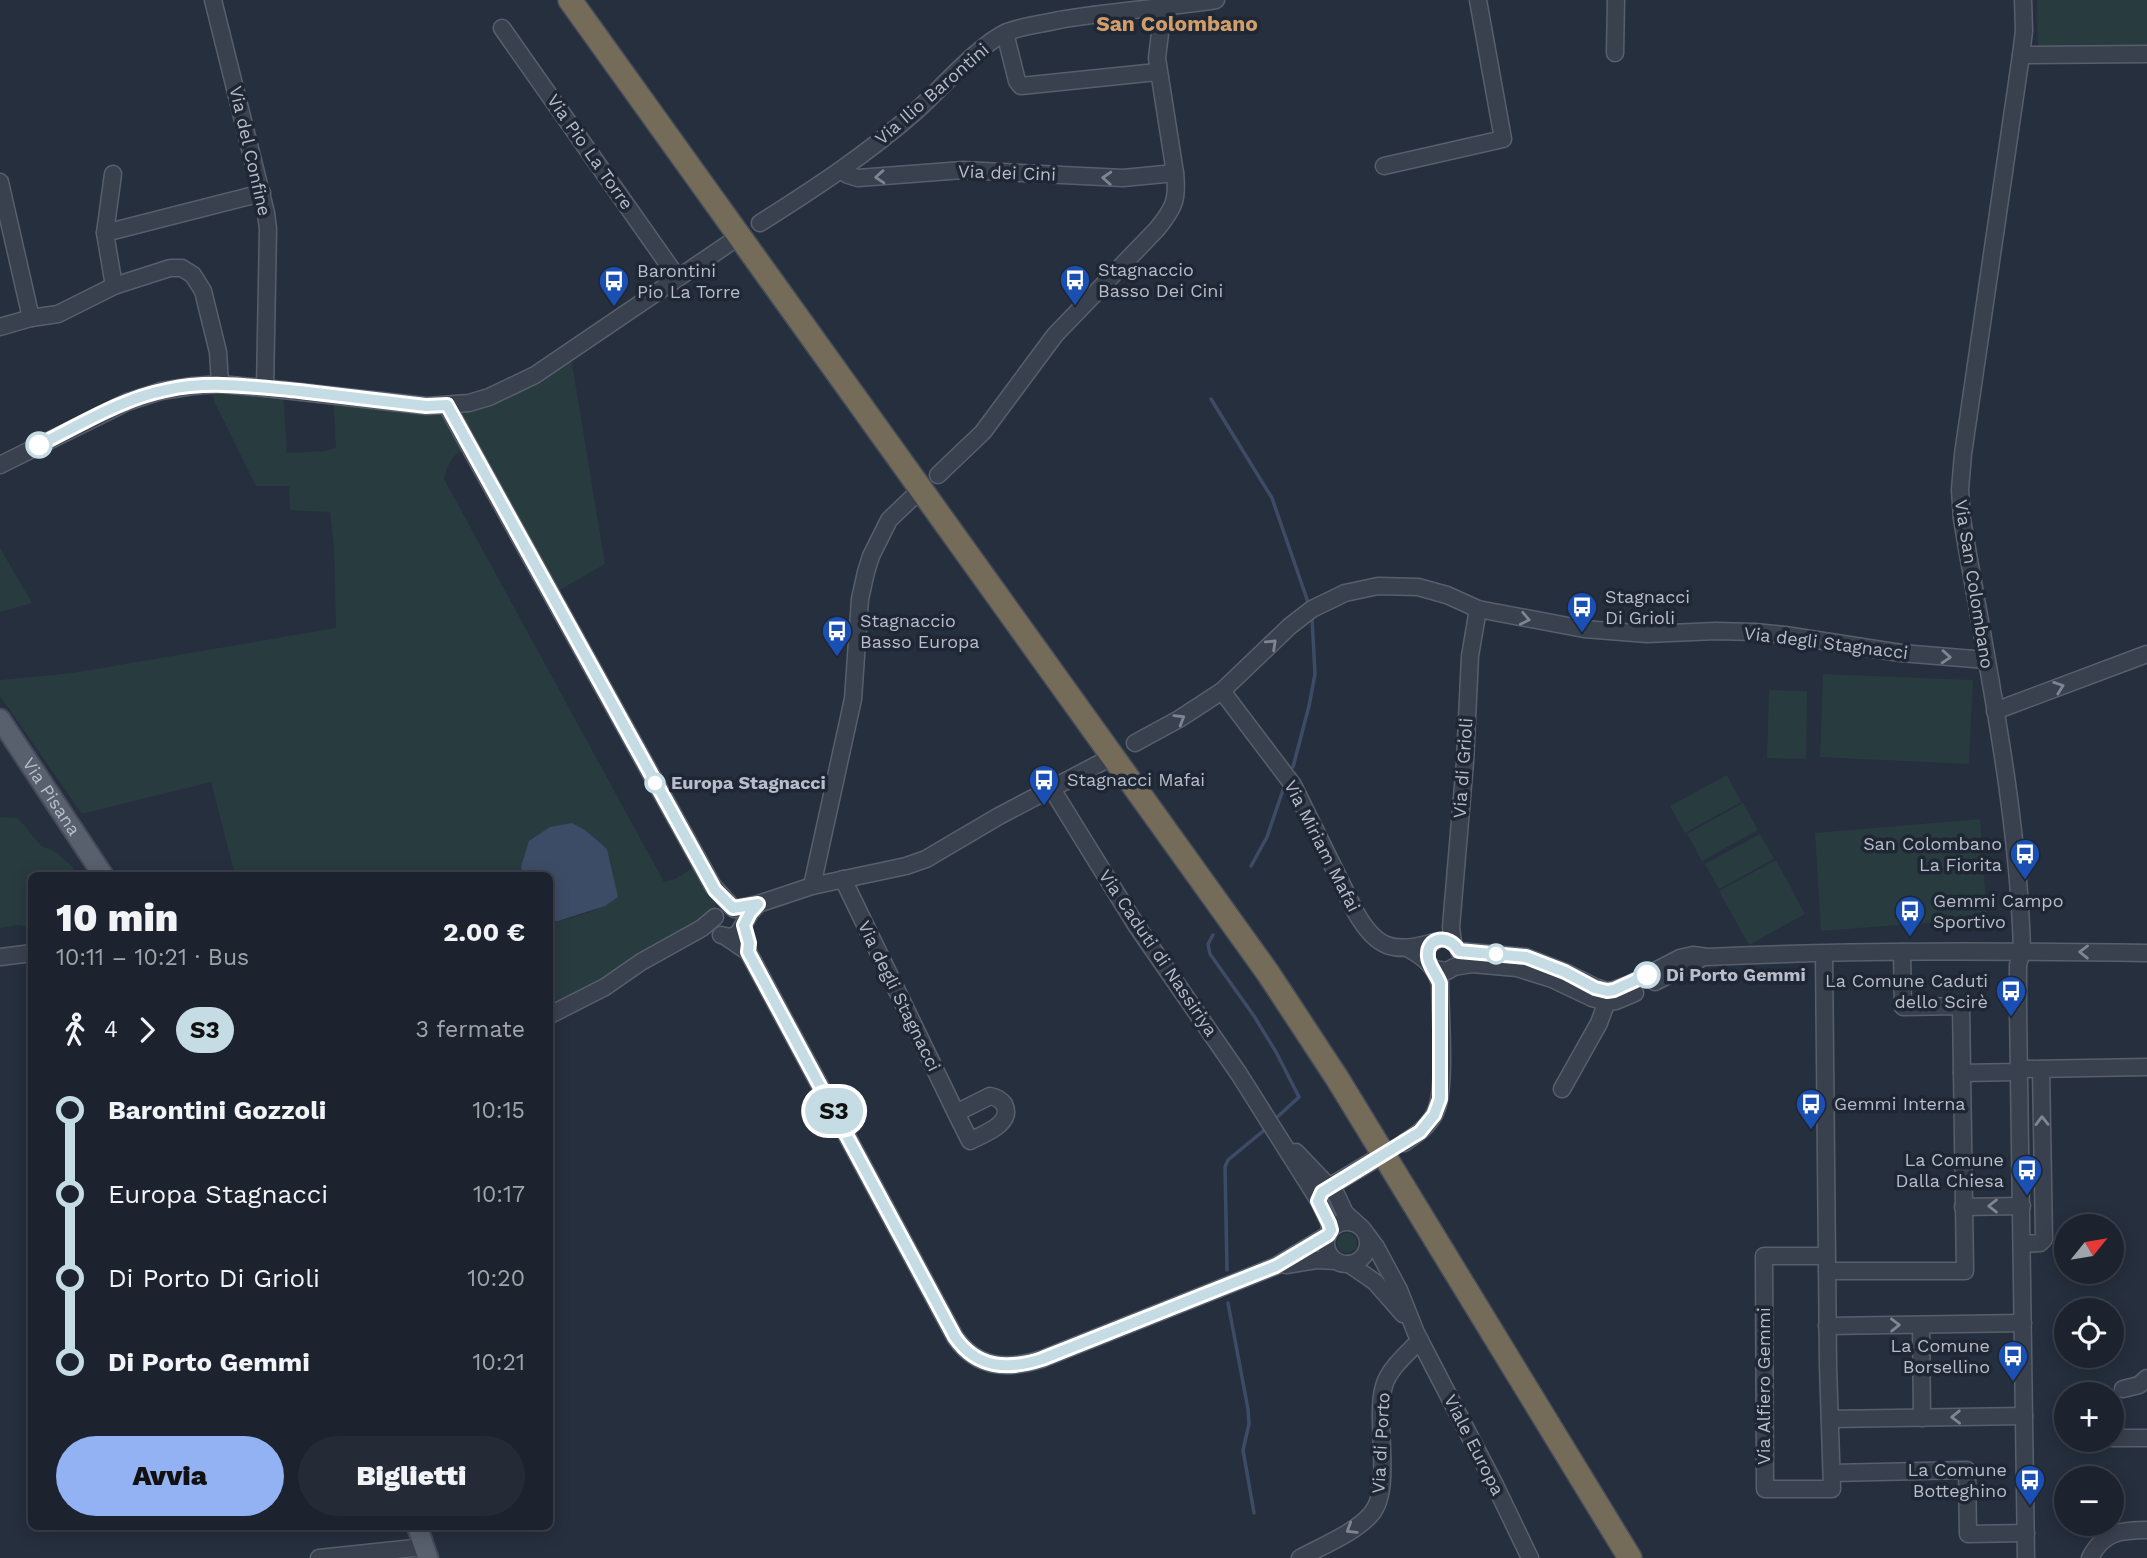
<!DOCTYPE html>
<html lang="it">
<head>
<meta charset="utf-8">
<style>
  body { margin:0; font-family:"Work Sans",sans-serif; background:#252b36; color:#f1f3f6; height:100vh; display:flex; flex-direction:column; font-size:26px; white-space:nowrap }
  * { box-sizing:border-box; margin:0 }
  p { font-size:23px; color:#a0a4aa }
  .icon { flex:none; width:38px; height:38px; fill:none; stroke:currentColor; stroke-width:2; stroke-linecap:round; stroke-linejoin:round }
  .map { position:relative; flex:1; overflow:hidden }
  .drawer { position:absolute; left:28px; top:872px; width:525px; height:658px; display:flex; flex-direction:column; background:#1c232e; border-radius:10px; box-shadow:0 4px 18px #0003,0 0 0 2px #3a404a }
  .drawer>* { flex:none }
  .badge { padding:0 14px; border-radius:23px; font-size:24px; line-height:46px }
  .needle { width:46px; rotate:60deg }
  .fabs { position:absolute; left:2054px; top:1214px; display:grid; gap:14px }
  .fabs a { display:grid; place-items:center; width:70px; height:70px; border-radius:50%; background:#1c232e; box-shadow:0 4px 18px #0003,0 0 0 2px #3a404a; font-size:35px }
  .map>.badge { position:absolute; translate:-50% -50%; box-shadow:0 0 0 4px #fff }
  .legs { display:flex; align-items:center; gap:10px; height:77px; padding:0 28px; font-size:23px }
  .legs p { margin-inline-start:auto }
  .summary { display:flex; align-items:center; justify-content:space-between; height:119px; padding:0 28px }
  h1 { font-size:38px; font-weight:800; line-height:52px }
  .action { display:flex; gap:14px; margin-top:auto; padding:14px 28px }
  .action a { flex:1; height:80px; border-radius:42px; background:#92b2f3; color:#111; font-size:28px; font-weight:800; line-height:80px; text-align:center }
  .action a+a { background:#252b36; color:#f1f3f6 }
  ul { padding:0 28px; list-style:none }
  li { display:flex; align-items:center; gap:24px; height:84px; font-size:26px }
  li i { display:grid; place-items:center; width:10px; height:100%; margin:0 9px; background:currentColor }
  li i::after { content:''; width:18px; height:18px; margin:-9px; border:5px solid; border-radius:50%; background:#1c232e }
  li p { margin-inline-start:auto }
  li:first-child i { background:linear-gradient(#0000 50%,currentColor 0) }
  li:last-child i { background:linear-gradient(currentColor 50%,#0000 0) }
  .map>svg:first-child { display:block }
  .green { fill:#283b3f }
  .water { fill:#3d4c66 }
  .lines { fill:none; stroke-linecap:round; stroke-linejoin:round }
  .stream { stroke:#3d4c66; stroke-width:3.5 }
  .minor-casing { stroke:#585f6c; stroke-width:19 }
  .major-casing { stroke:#444a58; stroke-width:23 }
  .highway-casing { stroke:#454c59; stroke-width:26 }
  .minor { stroke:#3a414e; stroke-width:16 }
  .major { stroke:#58606e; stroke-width:19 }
  .highway { stroke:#746b58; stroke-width:23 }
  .oneway { stroke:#7f8592 }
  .line-1-casing { stroke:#fff; stroke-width:16 }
  .line-1 { stroke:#c6dce5; stroke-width:10 }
  .stop-1-dot { fill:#fff; stroke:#c6dce5; stroke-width:3.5 }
  .labels { text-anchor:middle; stroke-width:7; stroke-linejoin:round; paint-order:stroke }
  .street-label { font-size:18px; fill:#b7bdc9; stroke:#1f2634 }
  .poi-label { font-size:18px; fill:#b7bdc9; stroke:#1f2634; text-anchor:start }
  .stop-label { font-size:18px; font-weight:bold; fill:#b7bdc9; stroke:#1f2634; text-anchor:start }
  .quarter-label { font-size:21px; font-weight:bold; fill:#d09d6b; stroke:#1f2634 }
</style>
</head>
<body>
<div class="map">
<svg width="2147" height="1558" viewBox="0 0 2147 1558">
  <rect width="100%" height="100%" fill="#262f3e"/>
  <g class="green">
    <polygon points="2037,0 2147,0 2147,47 2038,49"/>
    <path d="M570,351L605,564L551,595L469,446C451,456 450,460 444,479L664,882L675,879L700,864L715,890L716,915L550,1015V921C570,921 601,909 617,897L607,849L521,867L522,875H235L211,782L82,814L0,696V680L72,673L336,628L334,549L330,512L290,510L289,486H256L215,403L209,384L283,390L287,453L325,451L336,448L333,395L469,403Z"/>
    <polygon points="0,548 32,603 0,612"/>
    <polygon points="1823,674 1973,680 1969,764 1820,757"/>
    <polygon points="1769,690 1807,691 1806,759 1767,758"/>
    <polygon points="1727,775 1741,802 1685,833 1670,806"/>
    <polygon points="1743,803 1758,830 1702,861 1687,834"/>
    <polygon points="0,817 18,818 41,846 54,851 72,866 77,875 32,875 31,928 19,925 0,928"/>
    <polygon points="1980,819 1987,918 1821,931 1815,833"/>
    <polygon points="1760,834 1774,859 1719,889 1705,864"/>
    <polygon points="1776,860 1805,914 1749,945 1719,891"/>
    <circle cx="1347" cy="1243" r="10"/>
  </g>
  <polygon class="water" points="572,823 585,830 607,849 618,897 605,906 558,921 550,921 550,875 522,875 521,867 529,841 550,827"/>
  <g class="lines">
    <g class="stream">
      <polyline points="1211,399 1272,498 1309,605"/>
      <polyline points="1293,767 1309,706 1315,674 1312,618"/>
      <polyline points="1251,866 1267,837 1283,790"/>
      <polyline points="1213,935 1208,944 1210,954 1254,1016 1276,1052 1299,1097 1273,1121"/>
      <polyline points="1227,1270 1225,1167 1228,1160 1268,1127"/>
      <polyline points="1228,1303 1248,1409 1249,1424 1243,1450 1254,1513"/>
    </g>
    <g class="minor-casing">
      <g id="minor">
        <polyline points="213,0 266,213 268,229 265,388"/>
        <path d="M2023,0L2024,31L2021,55L1963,454L1960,490L1962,519C1986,662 2018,805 2022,951L2018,965V1008L2026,1558"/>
        <polyline points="502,28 677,277"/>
        <polyline points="1005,33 1017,81 1021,86 1157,72"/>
        <polyline points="1615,53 1616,0"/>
        <polyline points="2021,55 2147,54"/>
        <polyline points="1384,166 1503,139 1478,0"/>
        <polyline points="841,170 848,175 858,178 963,170 1123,178 1175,173"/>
        <polyline points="0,182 31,318"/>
        <path d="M760,223C814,189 867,154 915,112C940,90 978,45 1007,32C1023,26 1042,24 1059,20C1111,11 1164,8 1216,0"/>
        <polyline points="105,233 113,174"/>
        <polyline points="114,286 105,233 262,193"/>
        <polyline points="0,327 31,318 58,314 114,286 170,268 182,268 193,275 203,291 218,352 220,384"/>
        <polyline points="447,406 713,886 733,908"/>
        <polyline points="0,465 127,402 161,391 193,386 220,384 265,388 427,406 469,403 489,397 535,375 728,244"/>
        <path d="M938,475L983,432L1055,335L1157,229C1174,208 1178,200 1175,173L1157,58L1164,0"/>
        <path d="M1222,691L1293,785L1355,911C1376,949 1394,954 1434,942"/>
        <polyline points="1995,711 2147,654"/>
        <polyline points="1135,743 1179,719 1222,691 1290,626 1312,609 1345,593 1378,586 1418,587 1447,595 1478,609 1584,629 1647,634 1716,631 1755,632 1785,635 1901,653 1986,660"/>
        <polyline points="1052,789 1136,925 1239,1074 1319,1201 1329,1222 1330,1230"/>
        <path d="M843,879L956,1113L970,1141C983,1134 1014,1124 1004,1104C1000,1099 996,1097 990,1096L956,1113"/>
        <polyline points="812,886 853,699 860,599 866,572 871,556 889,520 916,494"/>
        <polyline points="735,909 758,904 812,886 906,866 926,859 999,816 1104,761"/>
        <polyline points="721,935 730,937 738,934 750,913 758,904"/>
        <path d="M726,937L748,952L753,961L955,1337C977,1369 1008,1370 1042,1359L1276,1266L1328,1235"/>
        <polyline points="1453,942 1451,927 1465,762 1470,656 1478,609"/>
        <path d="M1459,951L1526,957L1565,972L1595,987L1607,991L1614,990L1630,984L1680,958L1693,955L1707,957C1854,950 2001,951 2147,953"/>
        <polyline points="1824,954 1828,1365 1832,1489 1765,1489 1764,1256 1827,1256"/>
        <polyline points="0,957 32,953"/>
        <polyline points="1435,969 1447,971 1454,967 1472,964 1517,968 1552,979 1592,998 1607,1002 1616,1001 1635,993"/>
        <polyline points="1655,982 1700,959"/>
        <polyline points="550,1015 605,987 641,962 702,928 715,917"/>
        <polyline points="1962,1073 2015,1072 2026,1069 2147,1067"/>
        <polyline points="1562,1089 1599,1023 1606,1004 1613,992"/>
        <path d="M1404,1143C1416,1135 1428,1127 1435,1113C1447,1089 1440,1013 1440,983C1434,966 1425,958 1409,949"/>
        <polyline points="1296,1152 1336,1194 1345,1213 1357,1224"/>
        <polyline points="1322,1191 1374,1160"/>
        <polyline points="1963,1207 2022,1206"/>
        <circle cx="1347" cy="1243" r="21"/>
        <polyline points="1367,1235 1376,1247 1399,1290 1416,1333 1495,1485 1530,1558"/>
        <polyline points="2022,1244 2040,1243 2044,1239 2041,1069"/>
        <polyline points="1349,1264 1375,1282 1403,1314"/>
        <polyline points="1286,1265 1317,1260 1336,1261"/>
        <polyline points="1827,1271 1965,1271 1961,1006 1903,1007 1902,952"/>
        <polyline points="1921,1325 1922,1418"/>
        <polyline points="1827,1326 2023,1323"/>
        <polyline points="2123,1389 2139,1385 2147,1378"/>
        <polyline points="1830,1419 2024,1416"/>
        <polyline points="2112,1438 2147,1438"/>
        <polyline points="1832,1473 1967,1470 1968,1534 2026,1533"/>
        <polyline points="319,1558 424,1547"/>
        <path d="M1300,1558C1322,1546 1357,1532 1372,1513C1393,1487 1374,1419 1384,1386C1389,1368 1408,1353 1420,1340"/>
        <path d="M2090,1558C2103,1532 2120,1530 2147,1530"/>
      </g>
    </g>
    <g class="major-casing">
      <g id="major">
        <path id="s1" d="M0,719L103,875"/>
        <polyline points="417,1526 428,1558"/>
      </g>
    </g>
    <g class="highway-casing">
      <polyline id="highway" points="570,0 1268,973 1337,1078 1630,1558"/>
    </g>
    <use href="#minor" class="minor"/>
    <use href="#major" class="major"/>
    <use href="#highway" class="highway"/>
  </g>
  <defs><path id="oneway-chevron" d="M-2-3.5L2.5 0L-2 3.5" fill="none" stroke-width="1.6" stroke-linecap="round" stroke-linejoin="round" transform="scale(1.75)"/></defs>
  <g class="oneway">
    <use href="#oneway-chevron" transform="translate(880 177) rotate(176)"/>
    <use href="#oneway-chevron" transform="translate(1107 178) rotate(-177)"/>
    <use href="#oneway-chevron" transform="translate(1525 619) rotate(11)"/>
    <use href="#oneway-chevron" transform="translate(1272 644) rotate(-43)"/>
    <use href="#oneway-chevron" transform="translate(1946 657) rotate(4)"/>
    <use href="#oneway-chevron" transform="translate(2059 687) rotate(-20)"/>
    <use href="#oneway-chevron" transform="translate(1180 719) rotate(-31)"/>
    <use href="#oneway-chevron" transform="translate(2084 952) rotate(-179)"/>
    <use href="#oneway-chevron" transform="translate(2042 1121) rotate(-91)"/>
    <use href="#oneway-chevron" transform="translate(1993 1206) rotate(180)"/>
    <use href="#oneway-chevron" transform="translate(1895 1325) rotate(-1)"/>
    <use href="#oneway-chevron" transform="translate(1956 1417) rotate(179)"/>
    <use href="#oneway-chevron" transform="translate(1351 1529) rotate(148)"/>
  </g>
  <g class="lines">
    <g class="line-1-casing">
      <path id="line-1" d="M39,445C80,425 121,399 166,390C210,380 255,387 299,391C342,396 384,401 426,406L447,405L715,890L733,908L758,904L750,913L744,925L749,943L748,952L955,1337C977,1369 1008,1370 1042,1359L1276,1266L1328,1235L1331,1230L1329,1223L1318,1201L1322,1192L1420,1132L1434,1115L1440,1099V983C1437,975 1428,964 1428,957C1426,936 1450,934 1459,951L1526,957L1565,972L1595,988L1607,991L1614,990L1647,975"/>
    </g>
    <use href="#line-1" class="line-1"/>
  </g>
  <defs>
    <g id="bus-pin" transform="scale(1.575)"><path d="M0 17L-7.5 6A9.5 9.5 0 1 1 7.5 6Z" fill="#1a4fb4" stroke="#1f2634"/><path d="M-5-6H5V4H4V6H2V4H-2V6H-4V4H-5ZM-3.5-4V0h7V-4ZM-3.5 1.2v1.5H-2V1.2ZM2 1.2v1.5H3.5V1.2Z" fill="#fff"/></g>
  </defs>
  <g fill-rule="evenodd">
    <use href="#bus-pin" x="1075" y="280"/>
    <use href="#bus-pin" x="614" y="281"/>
    <use href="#bus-pin" x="1582" y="607"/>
    <use href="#bus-pin" x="837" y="631"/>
    <use href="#bus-pin" x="1044" y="780"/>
    <use href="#bus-pin" x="2025" y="854"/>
    <use href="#bus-pin" x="1910" y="911"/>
    <use href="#bus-pin" x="2011" y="991"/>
    <use href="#bus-pin" x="1811" y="1104"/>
    <use href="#bus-pin" x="2027" y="1170"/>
    <use href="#bus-pin" x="2013" y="1356"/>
    <use href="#bus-pin" x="2030" y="1480"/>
  </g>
  <g class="stop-1-dot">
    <circle cx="39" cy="445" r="12"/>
    <circle cx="655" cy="783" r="9"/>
    <circle cx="1496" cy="954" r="9"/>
    <circle cx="1647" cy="975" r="12"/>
  </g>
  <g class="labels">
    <g class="street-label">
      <text transform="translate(932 94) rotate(-41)" y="6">Via Ilio Barontini</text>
      <text transform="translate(250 151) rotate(77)" y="6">Via del Confine</text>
      <text transform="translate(590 152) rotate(55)" y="6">Via Pio La Torre</text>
      <text transform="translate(1007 173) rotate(2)" y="6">Via dei Cini</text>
      <text transform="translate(1974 584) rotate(81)" y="6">Via San Colombano</text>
      <text transform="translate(1826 643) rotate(7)" y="6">Via degli Stagnacci</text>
      <text transform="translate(1463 768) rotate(-86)" y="6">Via di Grioli</text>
      <text dy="6" stroke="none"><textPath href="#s1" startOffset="93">Via Pisana</textPath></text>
      <text transform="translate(1322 846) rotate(63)" y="6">Via Miriam Mafai</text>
      <text transform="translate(1158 953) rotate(56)" y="6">Via Caduti di Nassiriya</text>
      <text transform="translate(899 996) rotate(64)" y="6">Via degli Stagnacci</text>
      <text transform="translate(1764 1386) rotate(-90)" y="6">Via Alfiero Gemmi</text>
      <text transform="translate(1381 1443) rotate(-87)" y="6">Via di Porto</text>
      <text transform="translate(1474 1445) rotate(63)" y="6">Viale Europa</text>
    </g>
    <g class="poi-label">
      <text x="1098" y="276">Stagnaccio<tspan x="1098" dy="21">Basso Dei Cini</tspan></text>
      <text x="637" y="277">Barontini<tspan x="637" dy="21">Pio La Torre</tspan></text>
      <text x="1605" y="603">Stagnacci<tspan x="1605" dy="21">Di Grioli</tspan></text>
      <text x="860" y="627">Stagnaccio<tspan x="860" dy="21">Basso Europa</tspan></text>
      <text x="1067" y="786">Stagnacci Mafai</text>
      <text x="2002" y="850" text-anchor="end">San Colombano<tspan x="2002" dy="21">La Fiorita</tspan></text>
      <text x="1933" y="907">Gemmi Campo<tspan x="1933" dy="21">Sportivo</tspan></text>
      <text x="1988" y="987" text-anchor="end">La Comune Caduti<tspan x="1988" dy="21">dello Scirè</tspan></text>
      <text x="1834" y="1110">Gemmi Interna</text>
      <text x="2004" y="1166" text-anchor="end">La Comune<tspan x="2004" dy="21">Dalla Chiesa</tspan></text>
      <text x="1990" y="1352" text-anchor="end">La Comune<tspan x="1990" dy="21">Borsellino</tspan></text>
      <text x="2007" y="1476" text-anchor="end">La Comune<tspan x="2007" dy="21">Botteghino</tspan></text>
    </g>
    <g class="stop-label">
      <text x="671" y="789">Europa Stagnacci</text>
      <text x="1666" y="981">Di Porto Gemmi</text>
    </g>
    <g class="quarter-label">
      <text x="1177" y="31">San Colombano</text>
    </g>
  </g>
</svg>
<div class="fabs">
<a><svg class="needle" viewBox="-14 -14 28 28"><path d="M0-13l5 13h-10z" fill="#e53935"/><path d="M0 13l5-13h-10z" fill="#a0a4aa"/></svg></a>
<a><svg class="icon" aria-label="locate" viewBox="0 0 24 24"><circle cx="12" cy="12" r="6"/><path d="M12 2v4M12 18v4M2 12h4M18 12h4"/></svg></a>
<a>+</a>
<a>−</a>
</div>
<b class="badge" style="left:834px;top:1111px;background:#c6dce5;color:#111">S3</b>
<section class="drawer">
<div class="summary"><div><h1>10 min</h1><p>10:11 – 10:21 · Bus</p></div><b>2.00 €</b></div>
<div class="legs"><svg class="icon" aria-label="walk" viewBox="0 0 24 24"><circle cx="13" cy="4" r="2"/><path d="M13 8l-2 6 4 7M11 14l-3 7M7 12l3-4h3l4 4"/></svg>4<svg class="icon" aria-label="forward" viewBox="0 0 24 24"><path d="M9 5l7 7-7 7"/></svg><b class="badge" style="background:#c6dce5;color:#111">S3</b><p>3 fermate</p></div>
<ul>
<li><i style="color:#c6dce5"></i><b>Barontini Gozzoli</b><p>10:15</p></li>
<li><i style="color:#c6dce5"></i><span>Europa Stagnacci</span><p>10:17</p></li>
<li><i style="color:#c6dce5"></i><span>Di Porto Di Grioli</span><p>10:20</p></li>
<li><i style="color:#c6dce5"></i><b>Di Porto Gemmi</b><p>10:21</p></li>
</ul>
<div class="action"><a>Avvia</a><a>Biglietti</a></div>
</section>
</div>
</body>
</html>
